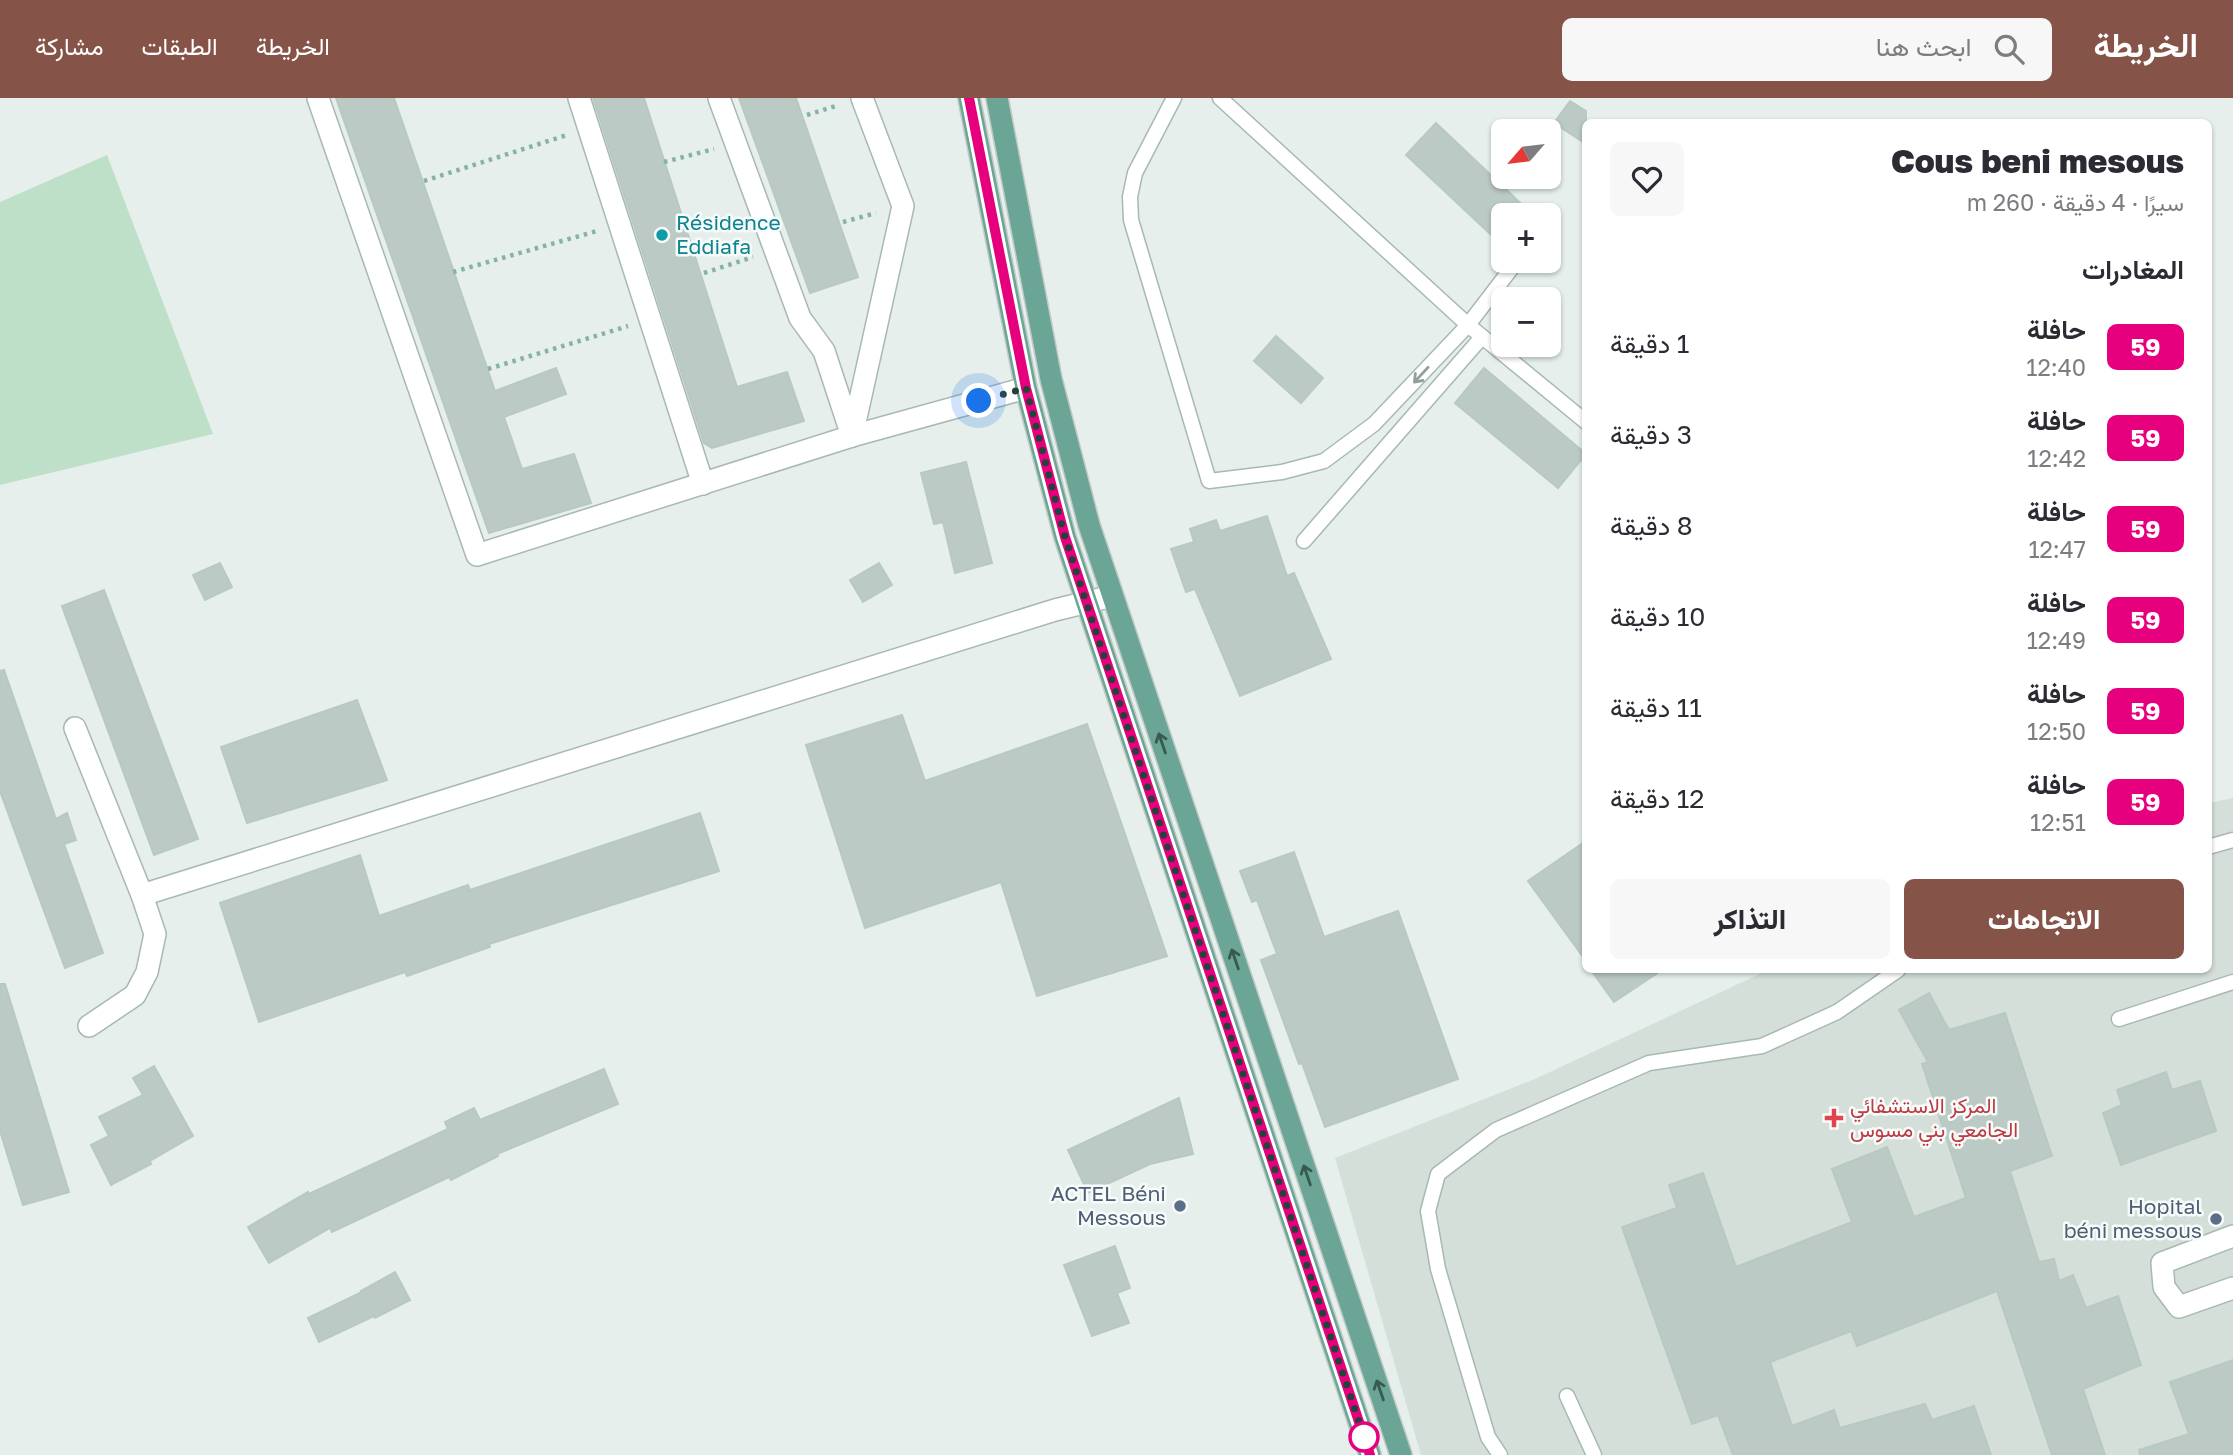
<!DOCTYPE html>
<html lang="ar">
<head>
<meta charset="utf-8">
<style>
  body { margin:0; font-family:"Golos Text",Vazirmatn,sans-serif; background:#f7f7f7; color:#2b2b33; direction:rtl; height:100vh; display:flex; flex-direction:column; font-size:26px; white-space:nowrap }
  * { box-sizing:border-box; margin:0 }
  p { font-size:23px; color:#7c7c81 }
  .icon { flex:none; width:38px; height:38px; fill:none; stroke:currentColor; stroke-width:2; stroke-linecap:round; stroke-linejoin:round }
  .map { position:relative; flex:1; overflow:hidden; direction:ltr }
  .details { position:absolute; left:1582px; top:21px; width:630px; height:854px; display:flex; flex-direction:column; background:#fff; border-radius:10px; box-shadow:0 2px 5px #0004; direction:rtl }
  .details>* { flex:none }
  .badge { padding:0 14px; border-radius:10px; font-size:24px; line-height:46px }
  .needle { width:46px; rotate:242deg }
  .tools { position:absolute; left:1491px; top:21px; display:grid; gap:14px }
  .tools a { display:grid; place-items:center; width:70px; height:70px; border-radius:10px; background:#fff; box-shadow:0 2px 5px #0004; font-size:35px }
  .you { position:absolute; width:35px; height:35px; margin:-18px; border:5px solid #fff; border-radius:50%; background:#1a73e8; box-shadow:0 0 0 10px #1a73e833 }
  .map>.badge { position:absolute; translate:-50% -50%; box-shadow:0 0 0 4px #fff }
  h2 { padding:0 28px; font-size:26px; line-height:63px }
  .round { display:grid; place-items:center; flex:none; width:74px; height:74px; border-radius:10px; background:#f7f7f7 }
  .headline { display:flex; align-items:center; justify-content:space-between; height:119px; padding:0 28px }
  h1 { font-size:33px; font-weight:800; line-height:52px }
  .cta { display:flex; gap:14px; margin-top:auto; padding:14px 28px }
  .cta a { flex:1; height:80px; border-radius:10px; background:#855347; color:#fff; font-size:28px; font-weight:800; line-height:80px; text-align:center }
  .cta a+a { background:#f7f7f7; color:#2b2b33 }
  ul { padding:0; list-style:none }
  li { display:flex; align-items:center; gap:21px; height:91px; padding:0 28px }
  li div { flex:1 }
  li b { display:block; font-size:26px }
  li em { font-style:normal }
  li .badge { min-width:77px; font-weight:700; text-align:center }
  header { display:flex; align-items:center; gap:42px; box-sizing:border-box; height:98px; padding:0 35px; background:#855347; color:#fff }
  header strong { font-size:33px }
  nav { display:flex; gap:38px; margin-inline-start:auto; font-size:24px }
  .search { width:490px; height:63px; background:#f7f7f7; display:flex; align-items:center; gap:18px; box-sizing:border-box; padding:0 24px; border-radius:10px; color:#7c7c81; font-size:26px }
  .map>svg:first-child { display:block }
  .built { fill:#d4dfda }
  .green { fill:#bfe0c8 }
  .building { fill:#bbcac4; stroke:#b8c9c2; stroke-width:2 }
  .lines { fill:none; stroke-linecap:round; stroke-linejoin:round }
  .lane-casing { stroke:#a8b8b2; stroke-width:17 }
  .street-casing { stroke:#a8b8b2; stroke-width:24 }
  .primary-casing { stroke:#c2cac8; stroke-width:24 }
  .path { stroke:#86b3a5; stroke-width:4.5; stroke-dasharray:3.5 5; stroke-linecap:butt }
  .lane { stroke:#fff; stroke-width:14 }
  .street { stroke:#fff; stroke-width:21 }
  .primary { stroke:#6aa596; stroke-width:21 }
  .oneway { stroke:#92a09c }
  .oneway2 { stroke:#365b51 }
  .line-casing { stroke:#fff; stroke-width:16 }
  .line { stroke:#e6007e; stroke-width:10 }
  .walk { stroke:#24423a; stroke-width:7; stroke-dasharray:0 12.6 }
  .culture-dot { fill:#0f9aa8; stroke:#f7fbf9; stroke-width:2.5 }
  .health-dot { fill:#e0444e; stroke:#f7fbf9; stroke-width:2.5 }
  .service-dot { fill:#5c6f8a; stroke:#f7fbf9; stroke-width:2.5 }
  .stop-dot { fill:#fff; stroke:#e6007e; stroke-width:3.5 }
  .labels { text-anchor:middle; stroke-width:5; stroke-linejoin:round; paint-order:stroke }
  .culture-label { font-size:21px; fill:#0d838f; stroke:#f7fbf9; text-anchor:start }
  .health-label { font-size:21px; fill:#be3a42; stroke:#f7fbf9; text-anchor:start }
  .service-label { font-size:21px; fill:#4e5e75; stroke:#f7fbf9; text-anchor:end }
</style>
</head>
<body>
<header>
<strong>الخريطة</strong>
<div class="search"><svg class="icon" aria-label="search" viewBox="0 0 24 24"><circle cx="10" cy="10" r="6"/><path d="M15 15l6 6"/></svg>ابحث هنا</div>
<nav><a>الخريطة</a><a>الطبقات</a><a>مشاركة</a></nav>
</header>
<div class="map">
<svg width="2233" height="1357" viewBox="0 0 2233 1357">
  <rect width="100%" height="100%" fill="#e6efeb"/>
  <polygon class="built" points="2233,700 2233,1357 1421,1357 1335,1060 1535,981 1768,872 2208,872 2209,705"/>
  <polygon class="green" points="107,57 213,336 0,387 0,104"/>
  <g class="building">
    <polygon points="336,0 394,0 495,293 556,270 566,296 504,319 522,371 574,356 591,405 489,435"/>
    <polygon points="593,0 644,0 737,289 787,274 804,323 712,350 704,345"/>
    <polygon points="739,0 796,0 858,179 810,195"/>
    <polygon points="1570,3 1586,13 1586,46 1554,25"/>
    <polygon points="1436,25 1533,117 1503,117 1503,148 1406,57"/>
    <polygon points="1276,238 1323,280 1301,305 1254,263"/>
    <polygon points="1484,270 1586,356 1558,390 1455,305"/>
    <polygon points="966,364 992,465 955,475 943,424 934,426 921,375"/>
    <polygon points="1267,418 1287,478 1294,475 1331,561 1240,598 1195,491 1186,494 1171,451 1194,444 1190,431 1216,422 1220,433"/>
    <polygon points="220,465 232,489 205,502 193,477"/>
    <polygon points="879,465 892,487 863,504 850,482"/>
    <polygon points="104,492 198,741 154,757 62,508"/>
    <polygon points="4,572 56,721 67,715 76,742 64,746 103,855 65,870 0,693 0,573"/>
    <polygon points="357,602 387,682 247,725 221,649"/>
    <polygon points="902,617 925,683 1087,626 1167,858 1037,898 1001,784 865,830 806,647"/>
    <polygon points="700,715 719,773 489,846 490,849 407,878 405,874 259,924 220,805 360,757 379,818 468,787 470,792"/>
    <polygon points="1586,743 1586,863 1528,783"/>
    <polygon points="1294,754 1324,839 1398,813 1458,981 1325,1029 1302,965 1299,966 1261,862 1277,856 1257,802 1252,804 1240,773"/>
    <polygon points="1591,872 1662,872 1614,904"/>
    <polygon points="0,886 5,886 69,1094 23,1107 0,1033"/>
    <polygon points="1929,895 1949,932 2005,915 2052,1058 2010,1073 2039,1164 2054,1161 2059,1183 2073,1177 2086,1210 2118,1198 2141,1267 2083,1291 2105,1357 2052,1357 1997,1193 1857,1248 1851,1233 1770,1264 1792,1328 1834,1312 1840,1330 1925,1306 1932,1322 1974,1308 1991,1357 1733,1357 1718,1317 1692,1326 1622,1129 1677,1110 1669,1087 1703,1075 1736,1169 1852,1124 1832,1071 1887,1049 1914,1119 1966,1100 1922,966 1928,964 1899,912"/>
    <polygon points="154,968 193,1038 150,1063 151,1066 111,1087 91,1047 109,1038 99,1019 143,997 133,980"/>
    <polygon points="604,971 618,1006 497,1056 498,1058 451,1082 449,1079 332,1134 330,1130 269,1165 248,1129 308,1094 309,1096 448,1031 445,1024 474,1010 480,1022"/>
    <polygon points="2166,974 2172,992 2200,983 2216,1033 2121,1067 2103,1015 2122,1007 2117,992"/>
    <polygon points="1179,1000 1193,1056 1150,1066 1088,1095 1068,1052"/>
    <polygon points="1115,1148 1130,1190 1117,1195 1129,1225 1092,1238 1064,1167"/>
    <polygon points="395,1174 410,1202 375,1220 374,1218 319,1244 308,1220 362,1194 361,1193"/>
    <polygon points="2233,1262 2233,1357 2140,1357 2139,1352 2189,1336 2170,1284"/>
  </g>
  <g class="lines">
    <g class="lane-casing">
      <g id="lane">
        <polyline points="1174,0 1135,75 1130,99 1131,122 1209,383 1282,374 1324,363 1374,326 1468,227 1517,163"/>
        <polyline points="1220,0 1468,227 1586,324"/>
        <polyline points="1304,443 1482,239"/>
        <polyline points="2208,749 2233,742"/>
        <polyline points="2119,921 2233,884"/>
        <polyline points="1567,1298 1594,1357"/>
        <polyline points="1500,1357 1488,1339 1438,1171 1428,1113 1438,1076 1496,1032 1649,965 1762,948 1837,914 1898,872"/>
      </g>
    </g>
    <g class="street-casing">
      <g id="street">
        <polyline points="318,0 477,457 852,338 1026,290"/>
        <polyline points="579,0 703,386"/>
        <polyline points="719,0 800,220 824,253 852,338"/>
        <polyline points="852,338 903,108 862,0"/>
        <polyline points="75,630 142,797 155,836 147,874 135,897 89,928"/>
        <polyline points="142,797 1055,512 1112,498"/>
        <polyline points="2233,1138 2162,1165 2164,1189 2179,1209 2233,1190"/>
      </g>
    </g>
    <g class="primary-casing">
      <g id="primary">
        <polyline points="969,0 1026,290 1065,439 1370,1357"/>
        <polyline points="997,0 1051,281 1089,427 1401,1357"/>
      </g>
    </g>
    <g class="path">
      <polyline points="807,17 839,7"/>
      <polyline points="664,64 714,51"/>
      <polyline points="424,83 567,37"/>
      <polyline points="843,124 876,115"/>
      <polyline points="453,174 597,133"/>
      <polyline points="704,175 753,159"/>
      <polyline points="488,271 628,228"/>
    </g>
    <use href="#lane" class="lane"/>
    <use href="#street" class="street"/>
    <use href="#primary" class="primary"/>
  </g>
  <defs><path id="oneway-shaft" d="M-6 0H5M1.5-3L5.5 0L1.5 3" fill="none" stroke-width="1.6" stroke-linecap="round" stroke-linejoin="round" transform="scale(1.75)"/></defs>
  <use class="oneway" href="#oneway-shaft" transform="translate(1421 277) rotate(133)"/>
  <g class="oneway2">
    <use href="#oneway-shaft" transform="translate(1162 645) rotate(-109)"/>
    <use href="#oneway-shaft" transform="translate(1235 861) rotate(-109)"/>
    <use href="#oneway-shaft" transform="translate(1307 1077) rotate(-109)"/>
    <use href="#oneway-shaft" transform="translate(1380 1292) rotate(-109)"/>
  </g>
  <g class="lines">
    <g class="line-casing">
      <polyline id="line" points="969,0 1026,290 1065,439 1370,1357"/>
    </g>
    <use href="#line" class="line"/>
    <polyline class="walk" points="979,303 1026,290 1065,439 1086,504 1364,1339"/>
  </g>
  <circle class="culture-dot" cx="662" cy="137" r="7"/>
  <path class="health-dot" d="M1830.5 1009.5h7v7h7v7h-7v7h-7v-7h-7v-7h7z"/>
  <g class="service-dot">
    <circle cx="1180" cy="1108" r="7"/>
    <circle cx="2216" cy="1121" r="7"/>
  </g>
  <circle class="stop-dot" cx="1364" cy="1339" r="14"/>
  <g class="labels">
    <g class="culture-label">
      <text x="676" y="132">Résidence<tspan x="676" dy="24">Eddiafa</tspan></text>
    </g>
    <g class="health-label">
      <text x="1850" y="1015">المركز الاستشفائي<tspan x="1850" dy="24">الجامعي بني مسوس</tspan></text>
    </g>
    <g class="service-label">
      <text x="1166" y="1103">ACTEL Béni<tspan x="1166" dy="24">Messous</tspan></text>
      <text x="2202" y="1116">Hopital<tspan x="2202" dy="24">béni messous</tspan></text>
    </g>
  </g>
</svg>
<div class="tools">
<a><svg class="needle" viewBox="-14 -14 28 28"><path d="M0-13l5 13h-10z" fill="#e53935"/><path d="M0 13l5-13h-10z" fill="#7c7c81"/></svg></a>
<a>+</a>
<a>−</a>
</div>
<div class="you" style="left:979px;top:303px"></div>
<section class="details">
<div class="headline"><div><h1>Cous beni mesous</h1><p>سيرًا · 4 دقيقة · 260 m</p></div><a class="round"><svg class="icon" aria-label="heart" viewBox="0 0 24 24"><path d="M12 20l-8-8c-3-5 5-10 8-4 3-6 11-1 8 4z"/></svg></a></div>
<h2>المغادرات</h2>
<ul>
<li><span class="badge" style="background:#e6007e;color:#fff">59</span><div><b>حافلة</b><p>12:40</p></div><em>1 دقيقة</em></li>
<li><span class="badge" style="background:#e6007e;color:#fff">59</span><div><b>حافلة</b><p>12:42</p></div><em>3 دقيقة</em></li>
<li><span class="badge" style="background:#e6007e;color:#fff">59</span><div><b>حافلة</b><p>12:47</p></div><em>8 دقيقة</em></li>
<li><span class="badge" style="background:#e6007e;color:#fff">59</span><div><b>حافلة</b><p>12:49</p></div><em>10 دقيقة</em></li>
<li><span class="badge" style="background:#e6007e;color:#fff">59</span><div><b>حافلة</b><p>12:50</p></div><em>11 دقيقة</em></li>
<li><span class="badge" style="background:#e6007e;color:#fff">59</span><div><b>حافلة</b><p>12:51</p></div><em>12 دقيقة</em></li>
</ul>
<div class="cta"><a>الاتجاهات</a><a>التذاكر</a></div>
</section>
</div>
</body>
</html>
